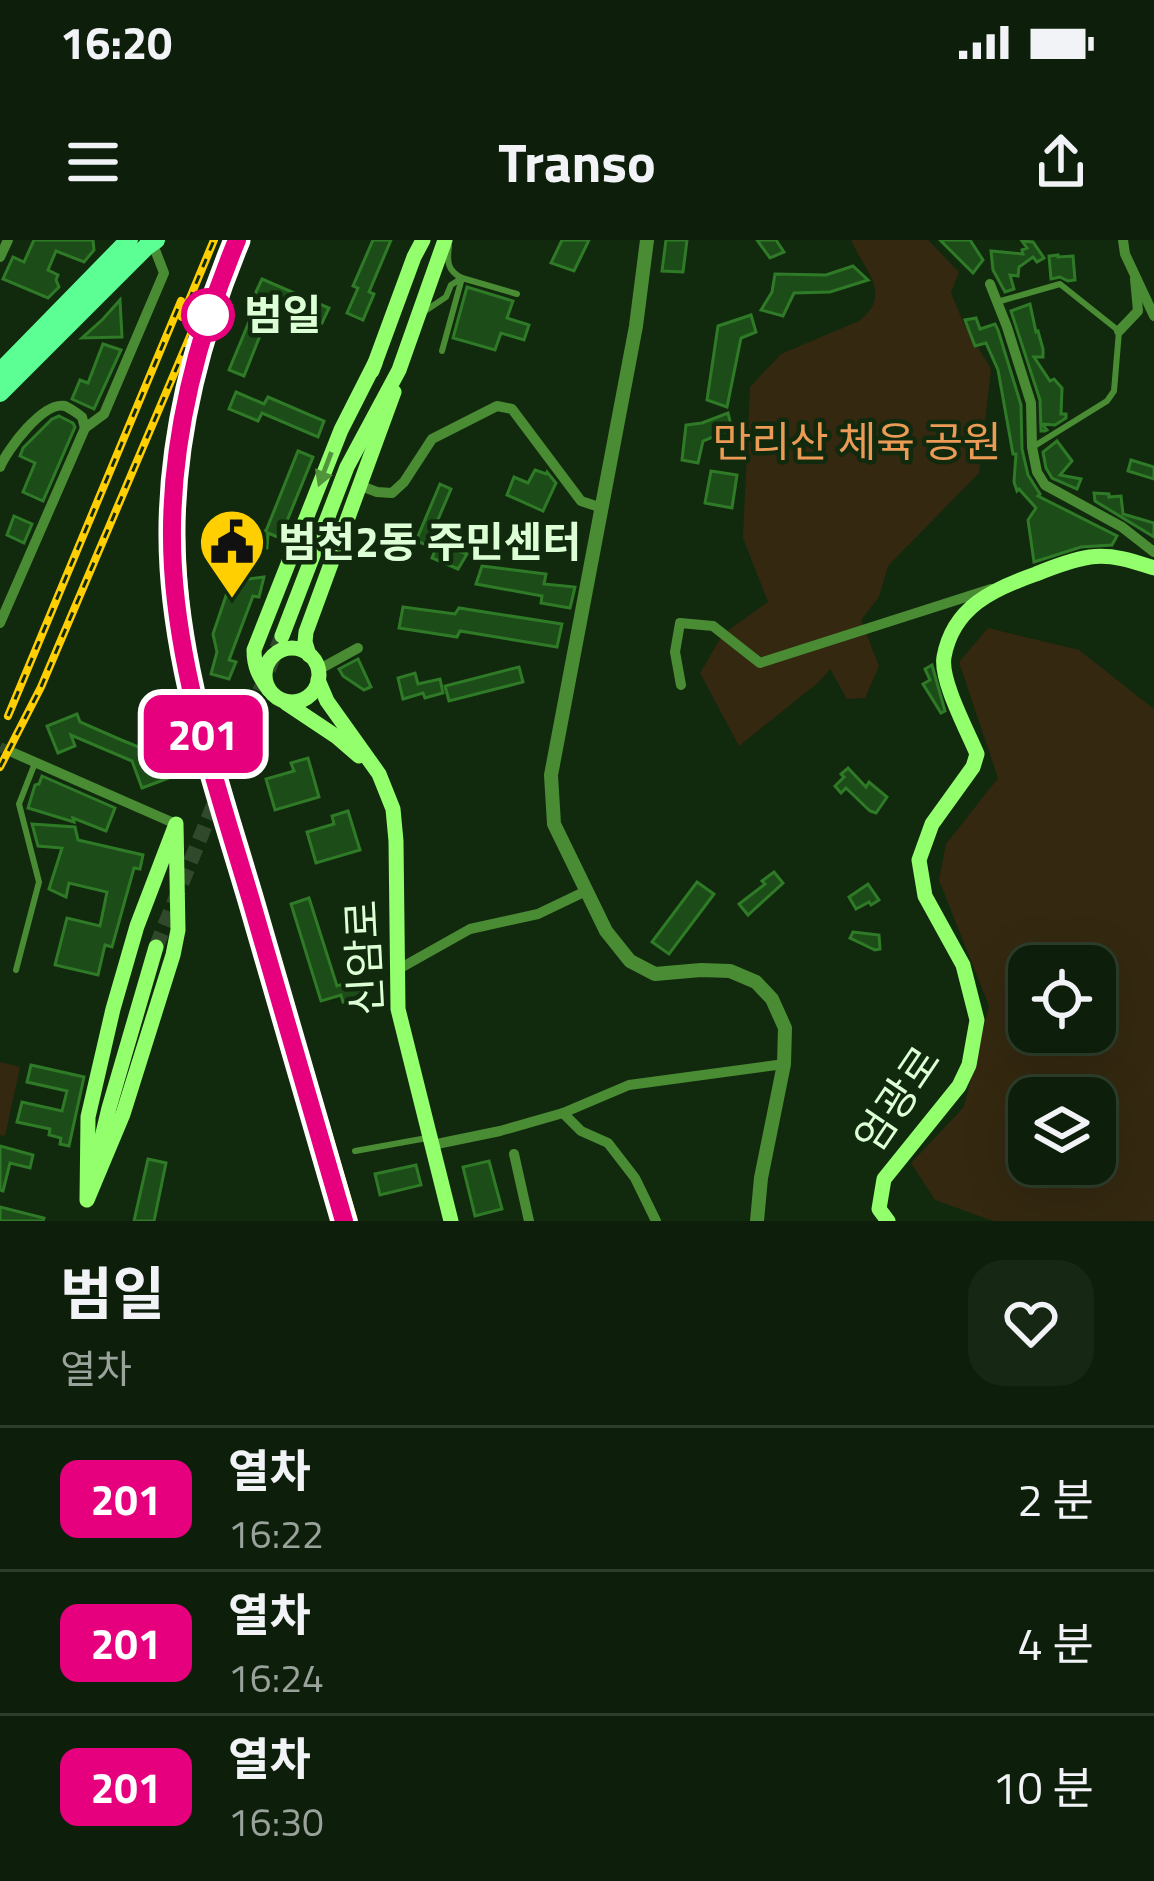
<!DOCTYPE html>
<html lang="ko">
<head>
<meta charset="utf-8">
<style>
  body { margin:0; font-family:"Titillium Web","Noto Sans KR",sans-serif; background:#162713; color:#f1f3f6; height:100vh; display:flex; flex-direction:column; font-size:45px; white-space:nowrap }
  * { box-sizing:border-box; margin:0 }
  p { font-size:39px; color:#9aa29c }
  .icon { flex:none; width:66px; height:66px; fill:none; stroke:currentColor; stroke-width:2; stroke-linecap:round; stroke-linejoin:round }
  .map { position:relative; height:981px; overflow:hidden }
  .side { display:flex; flex-direction:column; background:#0d1f0a; flex:1 }
  .side>* { flex:none }
  .badge { padding:0 24px; border-radius:18px; font-size:42px; line-height:78px }
  .buttons { position:absolute; left:1008px; top:705px; display:grid; gap:24px }
  .buttons a { display:grid; place-items:center; width:108px; height:108px; border-radius:24px; background:#0d1f0a; box-shadow:0 12px 48px #0002,0 0 0 3px #2d3d2b; font-size:60px }
  .map>.badge { position:absolute; translate:-50% -50%; box-shadow:0 0 0 6px #fff }
  .round { display:grid; place-items:center; flex:none; width:126px; height:126px; border-radius:36px; background:#162713 }
  .summary { display:flex; align-items:center; justify-content:space-between; height:204px; padding:0 60px }
  h1 { font-size:57px; font-weight:700; line-height:90px }
  ul { padding:0; list-style:none }
  li { display:flex; align-items:center; gap:36px; height:144px; padding:0 60px; border-top:3px solid #2d3d2b }
  li div { flex:1 }
  li b { display:block; font-size:45px }
  li em { font-style:normal }
  li .badge { min-width:132px; font-weight:700; text-align:center }
  .status { display:flex; justify-content:space-between; align-items:center; height:84px; padding:0 60px; background:#0d1f0a; direction:ltr }
  .status svg { height:33px; fill:currentColor }
  header { display:flex; justify-content:space-between; align-items:center; height:156px; padding:0 60px; background:#0d1f0a; font-size:54px; font-weight:700 }
  .map>svg:first-child { display:block }
  .green { fill:#342810; fill-rule:evenodd }
  .building { fill:#1c4c18; stroke:#2f7a27; stroke-width:3 }
  .lines { fill:none; stroke-linecap:round; stroke-linejoin:round }
  .minor-tunnel { stroke:#30492b; stroke-width:10; stroke-dasharray:10 5; stroke-linecap:butt }
  .secondary-tunnel { stroke:#30492b; stroke-width:15; stroke-dasharray:15 8; stroke-linecap:butt }
  .service { stroke:#4a8c34; stroke-width:6 }
  .minor { stroke:#4a8c34; stroke-width:10 }
  .tertiary { stroke:#4a8c34; stroke-width:14 }
  .secondary { stroke:#93ff6c; stroke-width:15 }
  .primary { stroke:#5cff93; stroke-width:18 }
  .rail-casing { stroke:#ffcf01; stroke-width:8 }
  .rail { stroke:#11290d; stroke-width:3; stroke-dasharray:9; stroke-linecap:butt }
  .oneway { fill:#52943c }
  .line-casing { stroke:#fff; stroke-width:27 }
  .line { stroke:#e6007e; stroke-width:18 }
  .stop-dot { fill:#fff; stroke:#e6007e; stroke-width:6 }
  .labels { text-anchor:middle; stroke-width:9; stroke-linejoin:round; paint-order:stroke }
  .stop-label { font-size:42px; font-weight:bold; fill:#ddffd5; stroke:#11290d; text-anchor:start }
  .park-label { font-size:42px; fill:#eb9b55; stroke:#11290d }
  .poi-label { font-size:42px; font-weight:bold; fill:#ddffd5; stroke:#11290d; text-anchor:start }
  .street-label { font-size:42px; fill:#ddffd5; stroke:#11290d }
</style>
</head>
<body>
<div class="status"><b>16:20</b><svg viewBox="0 0 49 12"><path d="M0 12V9h3v3zM5 12V6h3v6zM10 12V3h3v9zM15 12V0h3v12zM26 1h20v11H26zM47 4h2v5h-2z"/></svg></div>
<header><svg class="icon" aria-label="menu" viewBox="0 0 24 24"><path d="M4 6h16M4 12h16M4 18h16"/></svg>Transo<svg class="icon" aria-label="share" viewBox="0 0 24 24"><path d="M12 15V3M7 8l5-5 5 5M5 13v7h14v-7"/></svg></header>
<div class="map">
<svg width="1154" height="981" viewBox="0 0 1154 981">
  <rect width="100%" height="100%" fill="#11290d"/>
  <g class="green">
    <path d="M851,0H928L959,32L951,53L964,84L991,129L979,233L888,326L879,357L861,380L879,426L865,458L847,459L830,429L819,442L739,506L700,433L723,394L768,362L743,298L750,147L781,114L859,81C894,53 864,31 851,0Z"/>
    <path d="M988,388L1079,410L1154,469V981H993L935,960L911,923L964,867L989,766L939,640L946,604L998,538L959,422ZM1029,726H1095V792H1029ZM1029,858H1095V924H1029Z"/>
    <polygon points="0,822 20,827 5,896 0,895"/>
  </g>
  <g class="building">
    <polygon points="34,0 93,0 94,10 84,22 56,11 48,30 58,35 56,40 59,47 48,58 3,39 13,17 24,22"/>
    <polygon points="373,0 391,0 369,52 374,54 363,80 347,73 358,48 353,46"/>
    <polygon points="562,0 589,0 574,31 551,23"/>
    <polygon points="666,0 687,0 683,32 662,31"/>
    <polygon points="757,0 776,0 784,12 770,18"/>
    <polygon points="940,0 970,0 983,20 973,33"/>
    <polygon points="1022,1 1033,2 1044,18 1037,22 1033,17 1019,27 1018,36 1010,35 1014,49 1005,52 993,30 991,11 1023,14 1022,10 1027,8"/>
    <polygon points="1058,15 1058,17 1073,16 1075,40 1068,41 1060,37 1051,39 1049,16"/>
    <polygon points="853,26 868,40 830,52 794,53 783,76 761,70 772,52 775,34 826,35"/>
    <polygon points="262,39 329,68 322,83 255,54"/>
    <polygon points="467,47 513,61 507,78 529,85 524,100 501,93 495,110 453,98"/>
    <polygon points="120,60 122,97 82,98 103,79"/>
    <polygon points="1030,64 1036,92 1038,91 1043,109 1043,117 1034,117 1050,141 1054,139 1062,148 1061,174 1066,174 1066,178 1055,185 1042,184 1047,190 1045,191 1041,191 1040,160 1011,71"/>
    <polygon points="751,75 756,92 741,98 727,167 707,160 718,86"/>
    <polygon points="251,77 265,83 244,136 229,130"/>
    <polygon points="976,78 980,89 995,84 998,90 1021,165 1022,209 1028,235 1040,254 1038,256 1117,296 1112,305 1081,307 1034,322 1028,280 1036,268 1019,249 1017,251 1014,242 1016,214 1013,214 998,130 986,103 975,106 965,80"/>
    <polygon points="103,104 121,110 94,169 72,159 80,140 88,143"/>
    <polygon points="236,152 264,164 268,157 324,181 318,197 262,173 258,181 229,169"/>
    <polygon points="728,173 732,189 703,201 698,223 682,220 686,185 702,183"/>
    <polygon points="59,176 73,183 75,187 43,261 23,252 35,223 20,216 23,208 52,179"/>
    <polygon points="1057,201 1072,221 1060,235 1081,239 1077,249 1052,238 1046,228 1043,212"/>
    <polygon points="298,211 313,217 280,298 268,293 267,308 209,304 210,287 266,291"/>
    <polygon points="1131,220 1154,227 1154,239 1128,231"/>
    <polygon points="535,230 546,234 547,232 556,243 543,271 507,255 514,237 528,243"/>
    <polygon points="711,231 737,235 732,268 705,263"/>
    <polygon points="440,244 451,249 427,305 416,301"/>
    <polygon points="1094,253 1109,254 1109,257 1121,256 1123,274 1154,283 1154,297 1095,261"/>
    <polygon points="14,276 32,284 24,303 7,295"/>
    <polygon points="438,303 467,314 458,329 432,318"/>
    <polygon points="482,326 546,334 544,344 575,347 570,368 541,363 542,356 476,344"/>
    <polygon points="264,337 259,357 253,356 229,420 236,422 229,439 211,434 217,412 213,394 231,341"/>
    <polygon points="403,367 455,374 459,368 562,384 557,407 460,391 457,397 399,388"/>
    <polygon points="358,419 371,447 364,450 343,436 339,429"/>
    <polygon points="932,425 945,471 941,473 923,444 930,440 925,429"/>
    <polygon points="519,427 523,442 449,461 445,446"/>
    <polygon points="415,433 418,444 440,439 443,453 425,458 423,453 403,459 398,438"/>
    <polygon points="77,474 80,482 119,499 148,511 157,508 169,538 142,548 132,521 71,495 75,506 58,513 47,486"/>
    <polygon points="308,518 319,557 275,570 266,539 294,531 291,523"/>
    <polygon points="848,528 866,547 869,542 887,557 876,573 870,571 846,548 841,553 835,546 844,537 841,534"/>
    <polygon points="42,536 115,568 106,591 73,578 74,582 28,568 35,545 39,544"/>
    <polygon points="348,571 360,610 316,623 307,592 334,584 332,576"/>
    <polygon points="32,584 75,587 78,600 143,615 140,629 134,628 112,707 105,705 98,735 55,725 67,678 100,686 107,652 69,643 66,657 49,649 62,608 38,606"/>
    <polygon points="774,632 783,643 748,675 739,664 765,644 762,641"/>
    <polygon points="697,642 714,654 669,714 652,702"/>
    <polygon points="868,644 879,660 871,665 869,662 856,669 849,657"/>
    <polygon points="309,658 337,746 360,739 365,755 343,762 341,755 321,761 291,664"/>
    <polygon points="853,692 879,695 880,709 875,710 850,698"/>
    <polygon points="31,825 84,837 69,906 60,904 61,898 49,895 50,889 17,882 22,862 62,871 67,851 27,842"/>
    <polygon points="0,906 33,915 30,928 10,923 3,951 0,950"/>
    <polygon points="148,919 166,923 154,981 134,981"/>
    <polygon points="489,921 502,969 475,976 463,927"/>
    <polygon points="416,925 421,945 380,955 375,934"/>
    <polygon points="0,967 44,978 43,981 0,981"/>
  </g>
  <g class="lines">
    <polyline class="minor-tunnel" points="0,507 14,513"/>
    <polyline class="secondary-tunnel" points="156,707 282,396"/>
    <g class="service">
      <polyline points="997,62 1060,44 1119,91 1114,151 1107,161 1036,205 1032,203"/>
      <path d="M422,73L446,57L451,45L462,38C447,31 447,21 449,6"/>
      <polyline points="442,111 462,38 517,54"/>
      <polyline points="16,730 39,642 19,564 35,523"/>
      <polyline points="355,911 427,898"/>
    </g>
    <g class="minor">
      <polyline points="1123,0 1125,14 1154,76"/>
      <polyline points="0,17 8,0"/>
      <polyline points="990,44 1007,87 1031,163 1032,207 1037,232 1045,245 1122,287 1154,312"/>
      <polyline points="1119,91 1138,71 1135,39"/>
      <path d="M0,227C7,210 43,161 65,166C68,167 80,175 82,177L85,188"/>
      <polyline points="361,246 377,252 392,253 404,242 432,199 497,166 512,169 581,261 602,268"/>
      <polyline points="0,383 85,188 104,174 164,33 152,2"/>
      <polyline points="318,430 358,408"/>
      <polyline points="681,445 675,412 680,383 713,386 760,423 991,349"/>
      <polyline points="14,513 176,584"/>
      <polyline points="397,730 470,689 538,674 586,651"/>
      <polyline points="563,873 581,891 608,903 635,938 656,981"/>
      <polyline points="432,905 500,891 563,873 629,845 784,824"/>
      <polyline points="514,914 529,981"/>
    </g>
    <polyline class="tertiary" points="647,0 636,86 551,535 554,584 606,691 630,721 655,734 701,730 730,731 756,742 772,759 785,788 784,824 761,938 757,981"/>
    <g class="secondary">
      <polyline points="372,131 414,17 423,0"/>
      <polyline points="282,396 347,227 399,130 445,0"/>
      <circle cx="292" cy="435" r="27"/>
      <polyline points="309,415 305,402 306,392 394,152"/>
      <polyline points="318,440 327,461 379,534 393,569 396,601 398,769 451,981"/>
      <path d="M269,450C259,436 254,427 254,410L341,190L375,123"/>
      <polyline points="286,463 337,497 359,516"/>
      <polygon points="176,584 178,690 173,715 123,874 87,960 88,877 113,769 137,686"/>
      <polyline points="98,914 109,868 156,707"/>
      <path d="M888,981L879,969L884,939L959,846L969,825L977,780L963,725L925,656L919,620L932,584L973,527L977,514C967,490 940,440 944,417C953,367 993,349 1036,334C1053,327 1071,320 1090,317C1113,314 1133,321 1154,328"/>
    </g>
    <g class="primary">
      <polyline points="0,132 129,0"/>
      <polyline points="0,153 146,7 156,0"/>
    </g>
    <g class="rail-casing">
      <g id="rail">
        <path d="M246,0C230,40 213,80 202,122C171,241 177,351 203,470L354,981"/>
        <polyline points="182,77 214,0"/>
        <polyline points="8,476 181,61"/>
        <polyline points="0,527 41,447 205,61"/>
      </g>
    </g>
    <use href="#rail" class="rail"/>
  </g>
  <defs><path id="oneway-solid" d="M-6-.8H1V-3.2L6.5 0L1 3.2V.8H-6Z" transform="scale(3)"/></defs>
  <use class="oneway" href="#oneway-solid" transform="translate(325 229) rotate(111)"/>
  <g class="lines">
    <g class="line-casing">
      <path id="line" d="M237,0C194,104 166,215 173,328C180,441 218,549 250,657C281,765 312,873 344,981"/>
    </g>
    <use href="#line" class="line"/>
  </g>
  <defs>
    <g id="civic-pin" transform="scale(3.45)"><path d="M0 17L-7.5 6A9.5 9.5 0 1 1 7.5 6Z" fill="#ffcf01" stroke="#11290d"/><path d="M-.6-6.5H3V-4.5H.6V-3L4-1V1h2V6H-6V1h2V-1L-.6-3ZM-1.2 2.5V6h2.4V2.5Z" fill="#111"/></g>
  </defs>
  <g fill-rule="evenodd">
    <use href="#civic-pin" x="232" y="302"/>
  </g>
  <circle class="stop-dot" cx="208" cy="75" r="24"/>
  <g class="labels">
    <g class="stop-label">
      <text x="244" y="90">범일</text>
    </g>
    <g class="park-label">
      <text x="857" y="217">만리산 체육 공원</text>
    </g>
    <g class="poi-label">
      <text x="278" y="317">범천2동 주민센터</text>
    </g>
    <g class="street-label">
      <text transform="translate(364 718) rotate(-93)" y="15">신암로</text>
      <text transform="translate(897 859) rotate(-56)" y="15">엄광로</text>
    </g>
  </g>
</svg>
<div class="buttons">
<a><svg class="icon" aria-label="locate" viewBox="0 0 24 24"><circle cx="12" cy="12" r="6"/><path d="M12 2v4M12 18v4M2 12h4M18 12h4"/></svg></a>
<a><svg class="icon" aria-label="layers" viewBox="0 0 24 24"><path d="M12 4l9 5-9 5-9-5zM3 14l9 5 9-5"/></svg></a>
</div>
<b class="badge" style="left:203px;top:494px;background:#e6007e;color:#fff">201</b>
</div>
<section class="side">
<div class="summary"><div><h1>범일</h1><p>열차</p></div><a class="round"><svg class="icon" aria-label="heart" viewBox="0 0 24 24"><path d="M12 20l-8-8c-3-5 5-10 8-4 3-6 11-1 8 4z"/></svg></a></div>
<ul>
<li><span class="badge" style="background:#e6007e;color:#fff">201</span><div><b>열차</b><p>16:22</p></div><em>2 분</em></li>
<li><span class="badge" style="background:#e6007e;color:#fff">201</span><div><b>열차</b><p>16:24</p></div><em>4 분</em></li>
<li><span class="badge" style="background:#e6007e;color:#fff">201</span><div><b>열차</b><p>16:30</p></div><em>10 분</em></li>
</ul>
</section>
</body>
</html>
